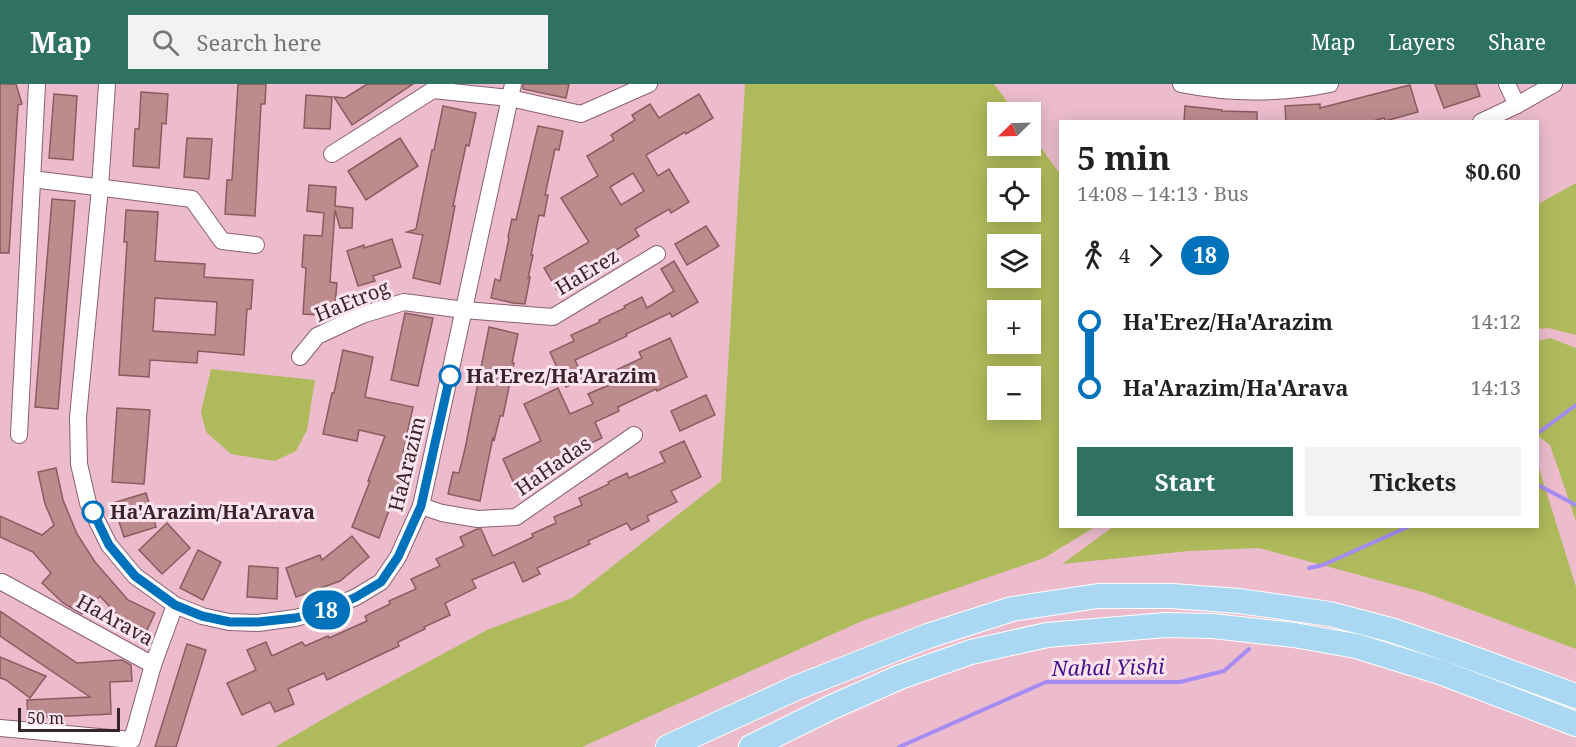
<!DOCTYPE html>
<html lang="en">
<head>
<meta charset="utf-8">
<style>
  body { margin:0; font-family:"Noto Serif",serif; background:#f2f2f2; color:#222; height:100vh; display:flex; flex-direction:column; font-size:22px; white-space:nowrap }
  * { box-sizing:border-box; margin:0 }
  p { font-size:20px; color:#767676 }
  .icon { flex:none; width:33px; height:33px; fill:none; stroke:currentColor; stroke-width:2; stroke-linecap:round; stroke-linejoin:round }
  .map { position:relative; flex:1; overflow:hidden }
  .drawer { position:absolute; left:1059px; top:36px; width:480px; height:408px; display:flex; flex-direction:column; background:#fff; border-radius:0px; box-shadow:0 3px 15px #0003 }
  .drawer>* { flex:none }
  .badge { padding:0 12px; border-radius:20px; font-size:21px; line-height:39px }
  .needle { width:39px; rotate:247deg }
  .tools { position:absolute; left:987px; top:18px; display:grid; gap:12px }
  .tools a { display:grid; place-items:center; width:54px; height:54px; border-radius:0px; background:#fff; box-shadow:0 3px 15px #0003; font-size:30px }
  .scale { position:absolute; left:18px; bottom:15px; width:102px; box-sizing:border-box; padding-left:6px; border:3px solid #38252c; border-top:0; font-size:16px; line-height:21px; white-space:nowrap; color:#38252c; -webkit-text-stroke:4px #fde4ed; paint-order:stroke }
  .map>.badge { position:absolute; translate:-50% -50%; box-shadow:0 0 0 3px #fff }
  .legs { display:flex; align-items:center; gap:9px; height:66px; padding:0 18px; font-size:20px }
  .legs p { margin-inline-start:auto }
  .summary { display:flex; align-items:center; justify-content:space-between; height:102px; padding:0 18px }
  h1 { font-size:33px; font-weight:700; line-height:45px }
  .cta { display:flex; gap:12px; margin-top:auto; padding:12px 18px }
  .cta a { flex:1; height:69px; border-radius:0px; background:#307262; color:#fff; font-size:24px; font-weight:700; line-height:69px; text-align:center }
  .cta a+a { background:#f2f2f2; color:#222 }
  ul { padding:0 18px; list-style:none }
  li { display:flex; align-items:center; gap:21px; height:66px; font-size:22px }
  li i { display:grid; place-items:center; width:9px; height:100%; margin:0 8px; background:currentColor }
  li i::after { content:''; width:15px; height:15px; margin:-8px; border:4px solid; border-radius:50%; background:#fff }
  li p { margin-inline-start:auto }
  li:first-child i { background:linear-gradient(#0000 50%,currentColor 0) }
  li:last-child i { background:linear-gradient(currentColor 50%,#0000 0) }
  header { display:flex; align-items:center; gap:36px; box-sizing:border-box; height:84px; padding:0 30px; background:#307262; color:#fff }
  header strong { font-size:28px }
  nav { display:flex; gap:33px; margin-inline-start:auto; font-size:21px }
  .search { width:420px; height:54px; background:#f2f2f2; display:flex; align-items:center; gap:15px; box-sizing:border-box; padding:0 21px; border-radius:0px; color:#767676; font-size:22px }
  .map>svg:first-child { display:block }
  .green { fill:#afba5c; fill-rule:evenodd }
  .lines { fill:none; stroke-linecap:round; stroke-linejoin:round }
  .stream { stroke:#a68bf2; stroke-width:4 }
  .building { fill:#bb8b8e; stroke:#895c5f; stroke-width:1.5; fill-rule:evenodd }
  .minor-casing { stroke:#8a6070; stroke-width:18 }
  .highway-casing { stroke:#fff; stroke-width:26 }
  .minor { stroke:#fff; stroke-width:16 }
  .highway { stroke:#aad8f3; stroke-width:24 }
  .line-1-casing { stroke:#fff; stroke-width:14 }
  .line-1 { stroke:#0072bc; stroke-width:9 }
  .stop-1-dot { fill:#fff; stroke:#0072bc; stroke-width:3 }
  .labels { text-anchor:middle; stroke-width:6; stroke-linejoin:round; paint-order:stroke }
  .street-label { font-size:20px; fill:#38252c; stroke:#fde4ed }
  .stop-label { font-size:20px; font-weight:bold; fill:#38252c; stroke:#fde4ed; text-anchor:start }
  .water-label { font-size:21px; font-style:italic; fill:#460f8b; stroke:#fde4ed }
</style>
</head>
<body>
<header>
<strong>Map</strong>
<div class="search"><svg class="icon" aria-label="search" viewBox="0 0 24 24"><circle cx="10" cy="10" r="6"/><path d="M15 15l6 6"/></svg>Search here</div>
<nav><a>Map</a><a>Layers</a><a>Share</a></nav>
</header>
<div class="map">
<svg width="1576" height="663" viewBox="0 0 1576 663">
  <rect width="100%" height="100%" fill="#ecbccd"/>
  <g class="green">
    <path d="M745,0H994L1015,28H998V62H1030L1031,50L1060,90V442L1095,443L1044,474L862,537L582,663H275L346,622L487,546L572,514L721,397ZM998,94H1030V128H998ZM998,160H1030V194H998ZM998,226H1030V260H998ZM998,292H1030V326H998Z"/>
    <polygon points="1576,99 1576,251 1548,244 1538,245 1538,120"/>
    <polygon points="1550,254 1576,264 1576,437 1550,361 1538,352 1538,257"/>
    <polygon points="211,285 315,296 307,346 296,367 275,377 231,370 206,348 201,328"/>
    <polygon points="1538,381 1576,503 1576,565 1426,509 1259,464 1189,467 1062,480 1110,445 1111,443 1538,442"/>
  </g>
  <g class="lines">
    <g class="stream">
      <polyline points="1538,349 1576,321"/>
      <polyline points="1538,401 1576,421"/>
      <polyline points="1309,484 1323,481 1410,442"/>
      <polyline points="899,663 1046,598 1180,598 1224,587 1249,565"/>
    </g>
  </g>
  <g class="building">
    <polygon points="0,0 16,0 22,20 18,21 9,169 0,169"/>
    <polygon points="238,0 266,0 265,20 261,20 255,132 225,130 227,96 232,96"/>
    <polygon points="367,0 413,0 352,41 334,13 345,14"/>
    <polygon points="523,0 569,0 566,14 523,5"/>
    <polygon points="1435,0 1476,0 1480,12 1444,24"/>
    <polygon points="1410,1 1418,28 1385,37 1384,34 1369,38 1286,38 1285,22 1320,20 1320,24"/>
    <polygon points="141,8 168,10 166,40 162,39 159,84 133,82 135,45 139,45"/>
    <polygon points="54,10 77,12 73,76 49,74"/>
    <path d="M699,10L713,34L686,50L685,48L646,71L658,92L669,85L689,118L671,129L669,125L635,145L639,152L616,166L617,169L557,206L544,184L589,158L561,114L598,92L587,72L614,56L611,51L635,36L632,31L650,20L659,34ZM633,89L644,107L621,121L610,103Z"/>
    <polygon points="306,11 332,13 330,45 304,44"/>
    <polygon points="443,22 476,29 469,62 466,61 453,122 455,122 440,200 413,194 423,151 407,148 416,145 432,66 434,66"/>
    <polygon points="1185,22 1222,26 1222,27 1257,28 1257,38 1184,38"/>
    <polygon points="538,42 563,47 559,66 555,65 545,111 548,111 544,132 539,131 531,171 533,171 528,194 530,193 525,220 513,219 491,214 495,195 500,197 509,154 508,153 512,135 516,136"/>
    <polygon points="187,54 212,55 209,95 184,93"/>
    <polygon points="400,54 418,82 366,116 348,87"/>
    <polygon points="309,101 336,103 335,122 353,124 352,144 340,144 335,126 330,198 337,199 334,232 303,230 306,184 302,183 304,151 322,152 324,129 307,127"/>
    <polygon points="52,115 75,117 58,325 35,323"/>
    <path d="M126,126L158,128L155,177L205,180L204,193L253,196L251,225H247L244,271L198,267L197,279L150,276L149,293L119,291L127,158H124ZM155,214L217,218L215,251L153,247Z"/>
    <polygon points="706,142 719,162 687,181 675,160"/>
    <polygon points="392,155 401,183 373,192 375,197 358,202 347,167 364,161 364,164"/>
    <polygon points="674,177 698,218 672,233 670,229 626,250 627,252 575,276 584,295 566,303 550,268 574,257 571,251 600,238 599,236 625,224 624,222 642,213 647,224 674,207 661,185"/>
    <polygon points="405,229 433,234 418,302 391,296"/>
    <polygon points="489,243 518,250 512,279 514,279 503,332 500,332 494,357 493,353 480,417 448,410 453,388 459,389 465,365"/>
    <polygon points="670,254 687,293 657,307 656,305 618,323 619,327 595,338 602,354 576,366 578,369 540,386 543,392 516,404 503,375 541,357 524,320 558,304 570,330 593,320 588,310 621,296 616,286 642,274 639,268"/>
    <polygon points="343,266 373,273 365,313 413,323 402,374 407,376 379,454 352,443 370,397 368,397 385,352 359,346 357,357 323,350 332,309 334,309"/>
    <polygon points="706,311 715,331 680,347 671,327"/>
    <polygon points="117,324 150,326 144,400 112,398"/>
    <polygon points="684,357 701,393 671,407 677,418 647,432 649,437 631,446 627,439 588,457 590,460 537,484 540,490 523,498 514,478 472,496 476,504 445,519 450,531 424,543 425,545 398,558 399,562 327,596 324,589 288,605 294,620 275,628 270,618 242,631 227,599 256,586 247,566 266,558 272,572 302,558 305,562 328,552 329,554 367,537 365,532 390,520 389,517 416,505 411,495 440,482 436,475 464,462 460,453 477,445 481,445 493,472 533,453 532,450 556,439 554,433 582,421 579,414 609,400 608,398 627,389 629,394 665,378 660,368"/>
    <polygon points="56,384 63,416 77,450 95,478 128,516 155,529 147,546 118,532 100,512 82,530 63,519 42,499 51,489 33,468 0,453 0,432 42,451 54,441 45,420 38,388"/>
    <polygon points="146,409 156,443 124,453 113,419"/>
    <polygon points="167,439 190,464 162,490 139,466"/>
    <polygon points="352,452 369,473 340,497 296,513 286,484 320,471 322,476"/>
    <polygon points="198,466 221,478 203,516 180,504"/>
    <polygon points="249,482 278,484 277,515 247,513"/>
    <polygon points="0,527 77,579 122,576 131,581 132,597 110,598 111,630 28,634 27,616 90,613 0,552"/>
    <polygon points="187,560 206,566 176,663 155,663"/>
    <polygon points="0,573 46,592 30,614 6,596 0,594"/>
  </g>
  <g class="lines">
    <g class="minor-casing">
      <g id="minor">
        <polyline points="107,0 100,104 78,333 79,380 88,419 109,461 135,492 175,521 202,532 229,538 258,539 295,534 324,527 356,513 381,498 398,473 421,422 513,0"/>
        <path d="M1181,0C1229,10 1282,10 1330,0"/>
        <polyline points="1507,0 1517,21"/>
        <polyline points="1481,38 1517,21 1554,0"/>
        <polyline points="332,70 433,6 510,14 581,30 649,0"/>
        <polyline points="32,95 192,115 222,157 256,161"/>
        <polyline points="300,273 317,252 362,231 404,218 464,226 553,233 657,170"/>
        <polyline points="19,351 37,0"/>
        <polyline points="421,422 442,429 478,435 516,433 634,351"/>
        <polyline points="2,498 153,581 175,521"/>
        <polyline points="0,644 132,656 153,581"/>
      </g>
    </g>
    <g class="highway-casing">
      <g id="highway">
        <polyline points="668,663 796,604 928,552 1012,525 1098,512 1172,512 1239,517 1330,530 1391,546 1450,566 1576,612"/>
        <polyline points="751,663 832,623 900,593 971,568 1047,551 1166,541 1213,542 1294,551 1356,562 1440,588 1576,640"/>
      </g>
    </g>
    <use href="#minor" class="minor"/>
    <use href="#highway" class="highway"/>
  </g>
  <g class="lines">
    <g class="line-1-casing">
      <polyline id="line-1" points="93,428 109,461 135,492 175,521 202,532 230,538 258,538 295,534 324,527 356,513 381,498 398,473 421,422 450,292"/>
    </g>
    <use href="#line-1" class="line-1"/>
  </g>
  <g class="stop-1-dot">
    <circle cx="450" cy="292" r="10"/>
    <circle cx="93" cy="428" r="10"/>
  </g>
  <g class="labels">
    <g class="street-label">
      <text transform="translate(587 188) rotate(-31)" y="7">HaErez</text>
      <text transform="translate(352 217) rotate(-22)" y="7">HaEtrog</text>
      <text transform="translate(407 380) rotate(-76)" y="7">HaArazim</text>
      <text transform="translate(553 382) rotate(-35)" y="7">HaHadas</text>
      <text transform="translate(115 536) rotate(29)" y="7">HaArava</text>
    </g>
    <g class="stop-label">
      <text x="466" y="299">Ha'Erez/Ha'Arazim</text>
      <text x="110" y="435">Ha'Arazim/Ha'Arava</text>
    </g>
    <g class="water-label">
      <text transform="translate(1108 584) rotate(-1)" y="7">Nahal Yishi</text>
    </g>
  </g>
</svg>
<div class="tools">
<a><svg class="needle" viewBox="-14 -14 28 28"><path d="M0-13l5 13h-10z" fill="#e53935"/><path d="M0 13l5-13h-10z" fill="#767676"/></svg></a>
<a><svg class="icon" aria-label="locate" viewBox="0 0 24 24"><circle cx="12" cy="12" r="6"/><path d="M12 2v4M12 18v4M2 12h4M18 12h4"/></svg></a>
<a><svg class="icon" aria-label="layers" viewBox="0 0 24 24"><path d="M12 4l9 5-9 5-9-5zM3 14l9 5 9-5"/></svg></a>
<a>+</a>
<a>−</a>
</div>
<div class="scale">50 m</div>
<b class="badge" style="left:326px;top:526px;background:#0072bc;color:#fff">18</b>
<section class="drawer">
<div class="summary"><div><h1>5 min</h1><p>14:08 – 14:13 · Bus</p></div><b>$0.60</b></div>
<div class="legs"><svg class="icon" aria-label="walk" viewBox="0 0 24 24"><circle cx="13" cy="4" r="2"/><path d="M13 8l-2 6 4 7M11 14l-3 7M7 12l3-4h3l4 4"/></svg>4<svg class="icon" aria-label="forward" viewBox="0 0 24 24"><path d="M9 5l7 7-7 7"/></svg><b class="badge" style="background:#0072bc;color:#fff">18</b></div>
<ul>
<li><i style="color:#0072bc"></i><b>Ha'Erez/Ha'Arazim</b><p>14:12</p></li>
<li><i style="color:#0072bc"></i><b>Ha'Arazim/Ha'Arava</b><p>14:13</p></li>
</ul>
<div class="cta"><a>Start</a><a>Tickets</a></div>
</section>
</div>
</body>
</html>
